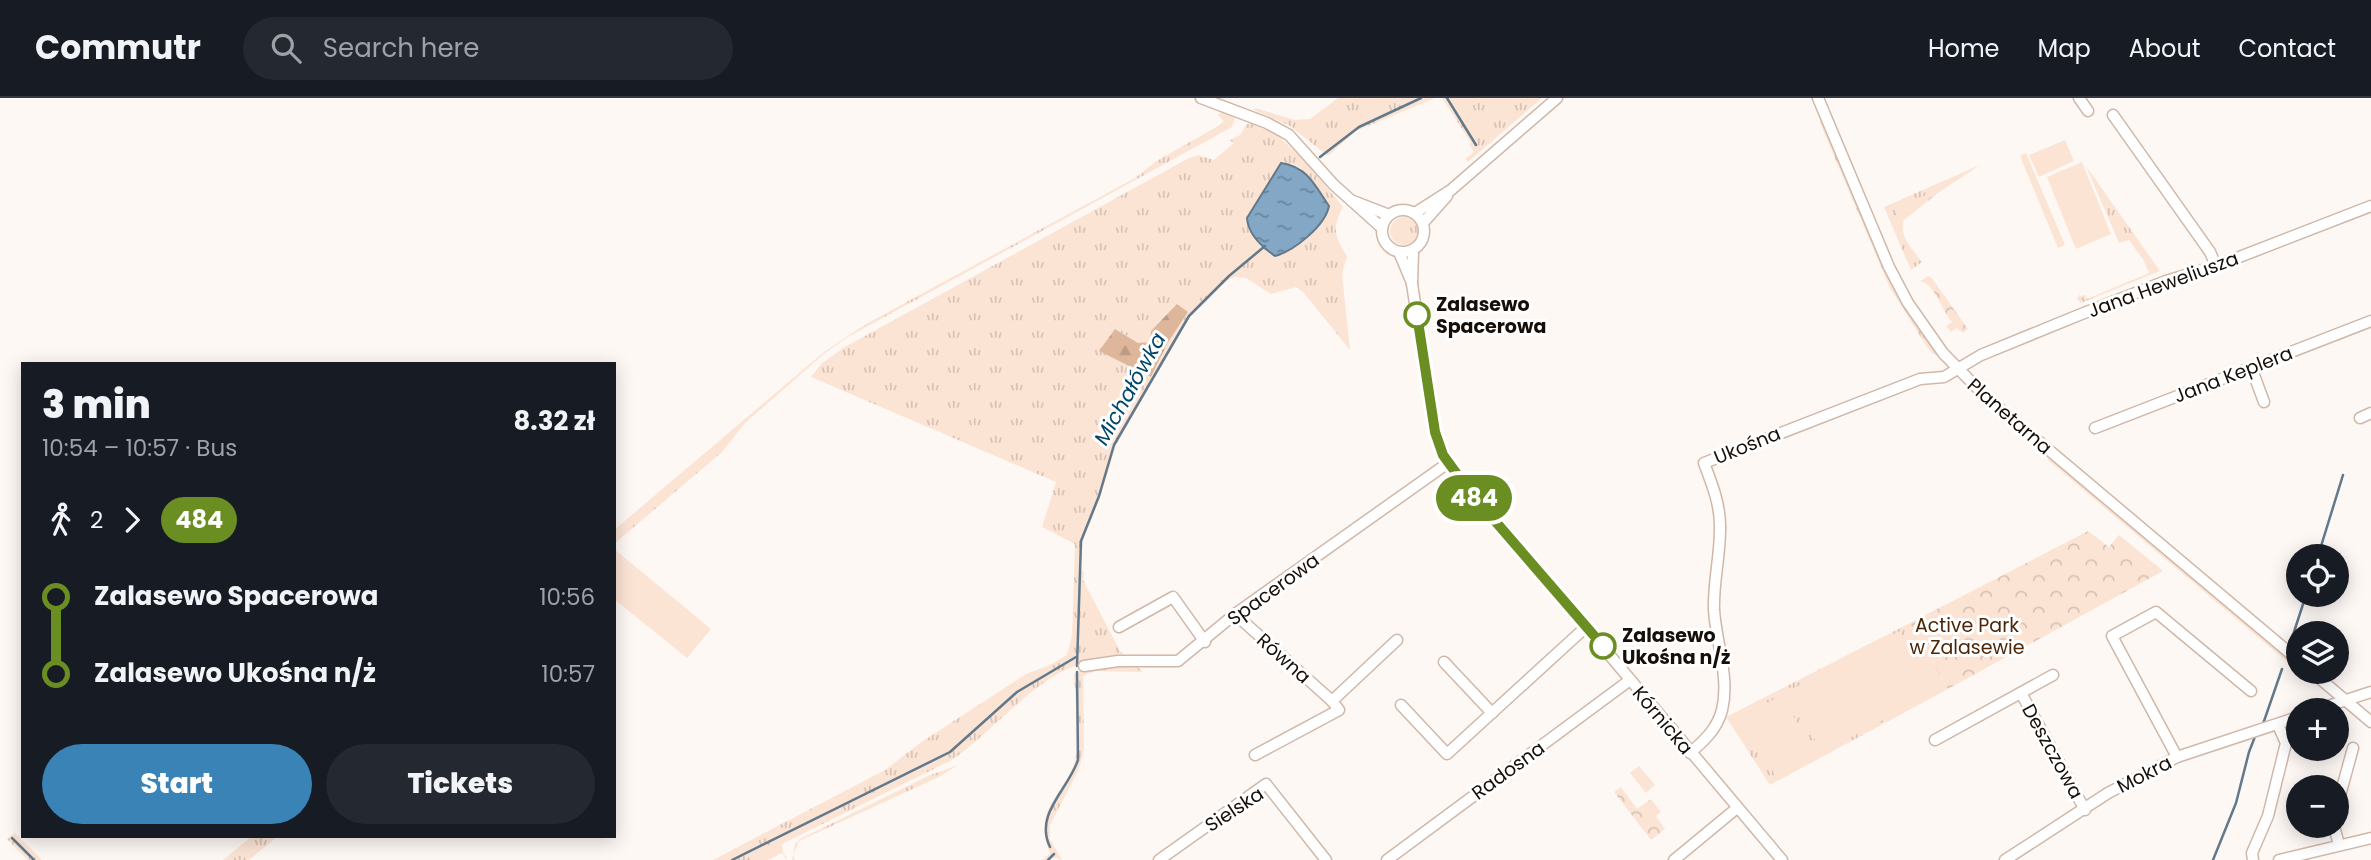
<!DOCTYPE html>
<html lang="en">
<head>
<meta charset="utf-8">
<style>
  body { margin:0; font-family:Poppins,sans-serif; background:#242831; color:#f1f3f6; height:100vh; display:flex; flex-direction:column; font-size:26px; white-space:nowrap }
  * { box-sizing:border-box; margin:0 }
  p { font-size:23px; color:#9ea1a6 }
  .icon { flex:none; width:38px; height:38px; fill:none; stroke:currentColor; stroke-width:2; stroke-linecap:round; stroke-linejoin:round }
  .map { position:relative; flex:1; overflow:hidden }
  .sheet { position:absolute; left:21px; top:264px; width:595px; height:476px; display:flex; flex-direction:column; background:#171b24; border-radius:0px; box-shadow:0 4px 18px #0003 }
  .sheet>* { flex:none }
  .badge { padding:0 14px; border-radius:23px; font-size:24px; line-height:46px }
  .controls { position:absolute; left:2286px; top:446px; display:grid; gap:14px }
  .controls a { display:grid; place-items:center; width:63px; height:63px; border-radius:50%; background:#171b24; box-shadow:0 4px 18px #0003; font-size:35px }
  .map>.badge { position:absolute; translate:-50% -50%; box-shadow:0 0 0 4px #fff }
  .legs { display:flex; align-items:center; gap:10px; height:77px; padding:0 21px; font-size:23px }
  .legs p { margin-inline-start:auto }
  .head { display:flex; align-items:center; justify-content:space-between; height:119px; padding:0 21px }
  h1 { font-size:38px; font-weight:800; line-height:52px }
  .button { display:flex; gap:14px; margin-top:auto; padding:14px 21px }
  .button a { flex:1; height:80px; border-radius:42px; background:#3983b7; color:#fff; font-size:28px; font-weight:800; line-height:80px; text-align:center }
  .button a+a { background:#242831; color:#f1f3f6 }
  ul { padding:0 21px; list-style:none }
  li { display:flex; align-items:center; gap:24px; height:77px; font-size:26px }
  li i { display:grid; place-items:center; width:10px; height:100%; margin:0 9px; background:currentColor }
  li i::after { content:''; width:18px; height:18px; margin:-9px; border:5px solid; border-radius:50%; background:#171b24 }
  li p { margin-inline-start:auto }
  li:first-child i { background:linear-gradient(#0000 50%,currentColor 0) }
  li:last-child i { background:linear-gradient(currentColor 50%,#0000 0) }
  header { display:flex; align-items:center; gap:42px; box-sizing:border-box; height:98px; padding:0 35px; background:#171b24; border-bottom:2px solid #363941 }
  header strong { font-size:33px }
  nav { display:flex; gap:38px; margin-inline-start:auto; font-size:24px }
  .search { width:490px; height:63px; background:#242831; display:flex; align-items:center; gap:18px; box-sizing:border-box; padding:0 24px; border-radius:38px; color:#9ea1a6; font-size:26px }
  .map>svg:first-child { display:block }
  .grass { fill:url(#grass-tufts); fill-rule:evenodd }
  .forest { fill:url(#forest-firs) }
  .park { fill:url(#park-crowns) }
  .pitch { fill:#fce4d5 }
  .water { fill:url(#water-ripples); stroke:#62798c; stroke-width:2 }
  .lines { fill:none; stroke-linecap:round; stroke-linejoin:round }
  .stream { stroke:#62798c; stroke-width:2.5 }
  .minor-casing { stroke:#d0b8a8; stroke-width:13 }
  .minor { stroke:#fff; stroke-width:10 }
  .line-1-casing { stroke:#fff; stroke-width:16 }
  .line-1 { stroke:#6b8e23; stroke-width:10 }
  .stop-1-dot { fill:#fff; stroke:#6b8e23; stroke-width:3.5 }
  .labels { text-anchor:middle; stroke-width:6; stroke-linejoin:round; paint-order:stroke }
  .street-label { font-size:19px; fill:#160e08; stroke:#fff }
  .stop-label { font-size:19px; font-weight:bold; fill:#160e08; stroke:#fff; text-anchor:start }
  .park-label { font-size:19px; fill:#4c2608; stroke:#fff }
  .water-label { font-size:21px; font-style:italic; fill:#03466c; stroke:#fff }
</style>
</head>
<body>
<header>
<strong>Commutr</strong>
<div class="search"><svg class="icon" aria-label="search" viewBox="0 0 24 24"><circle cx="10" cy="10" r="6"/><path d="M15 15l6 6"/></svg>Search here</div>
<nav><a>Home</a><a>Map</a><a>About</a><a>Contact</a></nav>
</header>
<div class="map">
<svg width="2371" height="762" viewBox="0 0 2371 762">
  <defs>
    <pattern id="grass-tufts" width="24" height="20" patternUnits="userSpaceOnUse" patternTransform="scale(1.75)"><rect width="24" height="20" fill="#fce4d5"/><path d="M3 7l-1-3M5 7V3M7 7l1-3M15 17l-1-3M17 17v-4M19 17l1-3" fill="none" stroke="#d7c2b5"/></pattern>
    <pattern id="forest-firs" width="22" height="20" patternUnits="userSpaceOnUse" patternTransform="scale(1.75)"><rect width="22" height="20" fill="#deb69c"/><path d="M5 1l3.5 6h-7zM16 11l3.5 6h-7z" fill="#be9b85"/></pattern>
    <pattern id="park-crowns" width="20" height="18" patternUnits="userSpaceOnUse" patternTransform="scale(1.75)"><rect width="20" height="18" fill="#fce4d5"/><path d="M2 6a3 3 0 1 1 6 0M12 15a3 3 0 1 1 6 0" fill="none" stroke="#d7c2b5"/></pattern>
    <pattern id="water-ripples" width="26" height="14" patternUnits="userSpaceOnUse" patternTransform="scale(1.75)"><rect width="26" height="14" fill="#83a7c4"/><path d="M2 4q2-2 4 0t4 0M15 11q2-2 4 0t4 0" fill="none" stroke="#6a869d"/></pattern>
  </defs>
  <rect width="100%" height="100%" fill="#fdf8f4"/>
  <g class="grass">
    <polygon points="1338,0 1435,0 1356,33 1328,58 1290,28 1254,12 1255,10 1295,22 1310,21"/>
    <polygon points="1442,0 1542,0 1468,64 1465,61 1474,54 1469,46 1471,45"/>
    <polygon points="1221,14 1235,20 1232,29 1223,34 848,239 825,255 745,325 722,354 614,446 614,432 824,254 866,226 1135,80 1155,64 1218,28 1224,23 1218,17"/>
    <polygon points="1821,20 1895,192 1937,257 1933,256 1927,249 1890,190 1820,25"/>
    <path d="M1250,25L1277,37L1303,61L1343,109C1332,130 1334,138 1347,158L1342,176L1350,252L1303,194L1296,189L1271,196L1246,180L1235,179L1227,182L1190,218L1116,347L1100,400L1083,442L1080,472L1084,474L1083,482L1120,553L1129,561C1115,562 1099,562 1085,565C1038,575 992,635 952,662L782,746L783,754L787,762L782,755L768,762H713L885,672L920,645L1026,576L1050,567L1067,557L1072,537L1075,446L1042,429L1056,384L811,279L821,266L843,250L1189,60L1198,57L1214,62L1234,45L1229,42L1240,37L1246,27ZM1291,66L1302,71L1275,158L1253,137L1247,120L1274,75ZM1188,214L1167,246L1151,279L1115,231L1138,245L1150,244Z"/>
    <path d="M1980,67L1938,95L1936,93L1900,120L1904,122C1898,138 1913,151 1922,164L1911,172L1884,109Z"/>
    <polygon points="2086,68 2160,173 2081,205 2077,201 2079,196 2080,198 2085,197 2087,201 2149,175 2144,163 2129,142 2119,145"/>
    <circle cx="1404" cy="133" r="14"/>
    <polygon points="2049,358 2298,568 2298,573 2048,362"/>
    <polygon points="1910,525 1948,591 1770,687 1726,619"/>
    <path d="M1132,564L1143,574L1096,573L1083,578L1084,653L1079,671L1050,727V741L1062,762L1056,760L1043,762L1050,755C1030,703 1070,700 1076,657C1079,631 1075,602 1074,576C1089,564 1114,566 1132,564Z"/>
    <polygon points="958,667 939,679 799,743 793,757 795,762 792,762 795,746 800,741 928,678"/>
    <polygon points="15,735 42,762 28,762 7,741"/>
    <polygon points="252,738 277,739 249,762 223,762"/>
  </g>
  <polygon class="forest" points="1177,206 1188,214 1167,246 1151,279 1099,253 1115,231 1138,245 1150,244 1151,233"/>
  <g class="park">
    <polygon points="1936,93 1938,95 1904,122 1900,120 1895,112 1899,108"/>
    <path d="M1928,178L1931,179L1968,231L1963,235L1957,230L1951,234L1946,228L1952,224C1941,211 1935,187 1921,183Z"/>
    <polygon points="2088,433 2109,449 2119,437 2163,473 1948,591 1910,525"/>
    <polygon points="1621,689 1637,711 1651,701 1661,714 1656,718 1665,731 1651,742 1614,694"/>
  </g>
  <g class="pitch">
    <polygon points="2065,42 2074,63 2039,79 2029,57"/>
    <polygon points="2026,55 2065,147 2058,150 2020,58"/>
    <polygon points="2082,64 2111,136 2076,151 2047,79"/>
    <polygon points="614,451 711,531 687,560 614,501"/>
    <polygon points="1900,533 1933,595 1822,655 1789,593"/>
    <polygon points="1782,597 1815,658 1776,679 1743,618"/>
    <polygon points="1639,668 1655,687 1646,695 1630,675"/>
  </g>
  <path class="water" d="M1281,65C1308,69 1315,88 1329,108C1325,128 1294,153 1275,158C1262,149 1248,136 1247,120Z"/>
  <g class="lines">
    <g class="stream">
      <polyline points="1447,0 1476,47"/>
      <polyline points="1320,59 1359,29 1421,0"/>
      <polyline points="2318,458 2343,377"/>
      <polyline points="2293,537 2306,497"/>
      <polyline points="1077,568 1081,443 1099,398 1114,347 1189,218 1229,178 1265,148"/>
      <polyline points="2263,626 2282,571"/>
      <polyline points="12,740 34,762"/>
      <path d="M1050,749C1034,716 1068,692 1078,662L1077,574"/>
      <polyline points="732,762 950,654 1017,594 1076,559"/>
      <polyline points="1048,762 1054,756"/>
      <polyline points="2213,762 2236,705 2249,654 2256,636"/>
    </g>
    <g class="minor-casing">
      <g id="minor">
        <polyline points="1201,0 1267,25 1289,37 1334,87 1382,130"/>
        <polyline points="1818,0 1889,169 1908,205 1943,255 1986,299 2298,562"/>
        <polyline points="2079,0 2088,13"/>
        <polyline points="2113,17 2210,154 2216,168"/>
        <polyline points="1353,103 1389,117"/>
        <circle cx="1403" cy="133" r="21"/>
        <polyline points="1415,115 1451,92 1557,0"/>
        <polyline points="1423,125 1447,98"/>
        <polyline points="1413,153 1412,186 1435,334 1448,365 1782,762"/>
        <polyline points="1399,154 1412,185"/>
        <polyline points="2251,269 2264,304"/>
        <polyline points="2360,320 2371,315"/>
        <polyline points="2095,330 2371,223"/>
        <polyline points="1235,516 1332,603 1339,612 1255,657"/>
        <polyline points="1119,529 1173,499 1205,544"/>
        <polyline points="1444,564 1492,615"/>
        <polyline points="1084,568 1118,563 1178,563 1235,516 1448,365"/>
        <polyline points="2312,574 2371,624"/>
        <polyline points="2021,595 2085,712"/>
        <polyline points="1332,603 1397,542"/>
        <polyline points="1401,607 1447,656 1586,529"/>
        <polyline points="2316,612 2371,594"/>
        <polyline points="1935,642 2053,577"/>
        <path d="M1690,655C1705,642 1717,631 1722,612C1730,580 1716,544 1714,512C1713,485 1720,459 1720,432C1721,408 1712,386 1704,365L1920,281L1944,279L1981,257L2079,217L2166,183L2216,168L2371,108"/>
        <polyline points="2177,659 2112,538 2156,514 2251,593"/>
        <polyline points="2336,712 2353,650"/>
        <polyline points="2334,728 2339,747"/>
        <polyline points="1159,762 1266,686 1326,762"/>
        <polyline points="1387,762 1630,582"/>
        <polyline points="1674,762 1737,710"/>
        <polyline points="2005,762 2108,695 2177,659 2298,619"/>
        <polyline points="2253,762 2252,755 2268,718 2286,645 2278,627"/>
        <polyline points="2279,762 2371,740"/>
      </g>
    </g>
    <use href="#minor" class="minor"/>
  </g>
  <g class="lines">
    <g class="line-1-casing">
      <polyline id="line-1" points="1417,217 1435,334 1443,357 1470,394 1603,548"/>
    </g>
    <use href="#line-1" class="line-1"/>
  </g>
  <g class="stop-1-dot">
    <circle cx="1417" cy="217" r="12"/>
    <circle cx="1603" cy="548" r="12"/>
  </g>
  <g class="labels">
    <g class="street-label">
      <text transform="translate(2163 186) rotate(-20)" y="7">Jana Heweliusza</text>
      <text transform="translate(2233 276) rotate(-21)" y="7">Jana Keplera</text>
      <text transform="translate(2010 318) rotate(41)" y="7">Planetarna</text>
      <text transform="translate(1747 347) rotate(-22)" y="7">Ukośna</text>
      <text transform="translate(1273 491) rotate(-36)" y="7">Spacerowa</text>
      <text transform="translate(1284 560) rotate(42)" y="7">Równa</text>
      <text transform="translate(1663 622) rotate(50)" y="7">Kórnicka</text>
      <text transform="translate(2053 653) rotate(61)" y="7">Deszczowa</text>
      <text transform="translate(1508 672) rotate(-36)" y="7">Radosna</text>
      <text transform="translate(2144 676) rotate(-27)" y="7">Mokra</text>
      <text transform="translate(1234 711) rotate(-33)" y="7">Sielska</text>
    </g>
    <g class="stop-label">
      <text x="1436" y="213">Zalasewo<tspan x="1436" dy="22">Spacerowa</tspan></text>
      <text x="1622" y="544">Zalasewo<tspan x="1622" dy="22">Ukośna n/ż</tspan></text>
    </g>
    <g class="park-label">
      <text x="1967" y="534">Active Park<tspan x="1967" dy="22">w Zalasewie</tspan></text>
    </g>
    <g class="water-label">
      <text transform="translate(1130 291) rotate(-61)" y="7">Michałówka</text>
    </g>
  </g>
</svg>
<div class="controls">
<a><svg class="icon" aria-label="locate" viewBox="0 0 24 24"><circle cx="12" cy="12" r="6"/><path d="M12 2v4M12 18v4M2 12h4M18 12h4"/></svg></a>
<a><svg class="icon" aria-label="layers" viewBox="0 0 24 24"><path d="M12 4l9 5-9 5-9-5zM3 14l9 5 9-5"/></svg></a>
<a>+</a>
<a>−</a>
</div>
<b class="badge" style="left:1474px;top:400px;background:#6b8e23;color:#fff">484</b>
<section class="sheet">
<div class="head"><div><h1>3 min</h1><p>10:54 – 10:57 · Bus</p></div><b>8.32 zł</b></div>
<div class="legs"><svg class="icon" aria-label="walk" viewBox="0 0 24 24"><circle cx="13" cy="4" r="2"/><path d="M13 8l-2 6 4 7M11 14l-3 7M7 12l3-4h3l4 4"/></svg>2<svg class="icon" aria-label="forward" viewBox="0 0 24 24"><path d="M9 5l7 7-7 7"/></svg><b class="badge" style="background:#6b8e23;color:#fff">484</b></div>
<ul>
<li><i style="color:#6b8e23"></i><b>Zalasewo Spacerowa</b><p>10:56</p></li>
<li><i style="color:#6b8e23"></i><b>Zalasewo Ukośna n/ż</b><p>10:57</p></li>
</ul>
<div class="button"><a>Start</a><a>Tickets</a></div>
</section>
</div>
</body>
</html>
